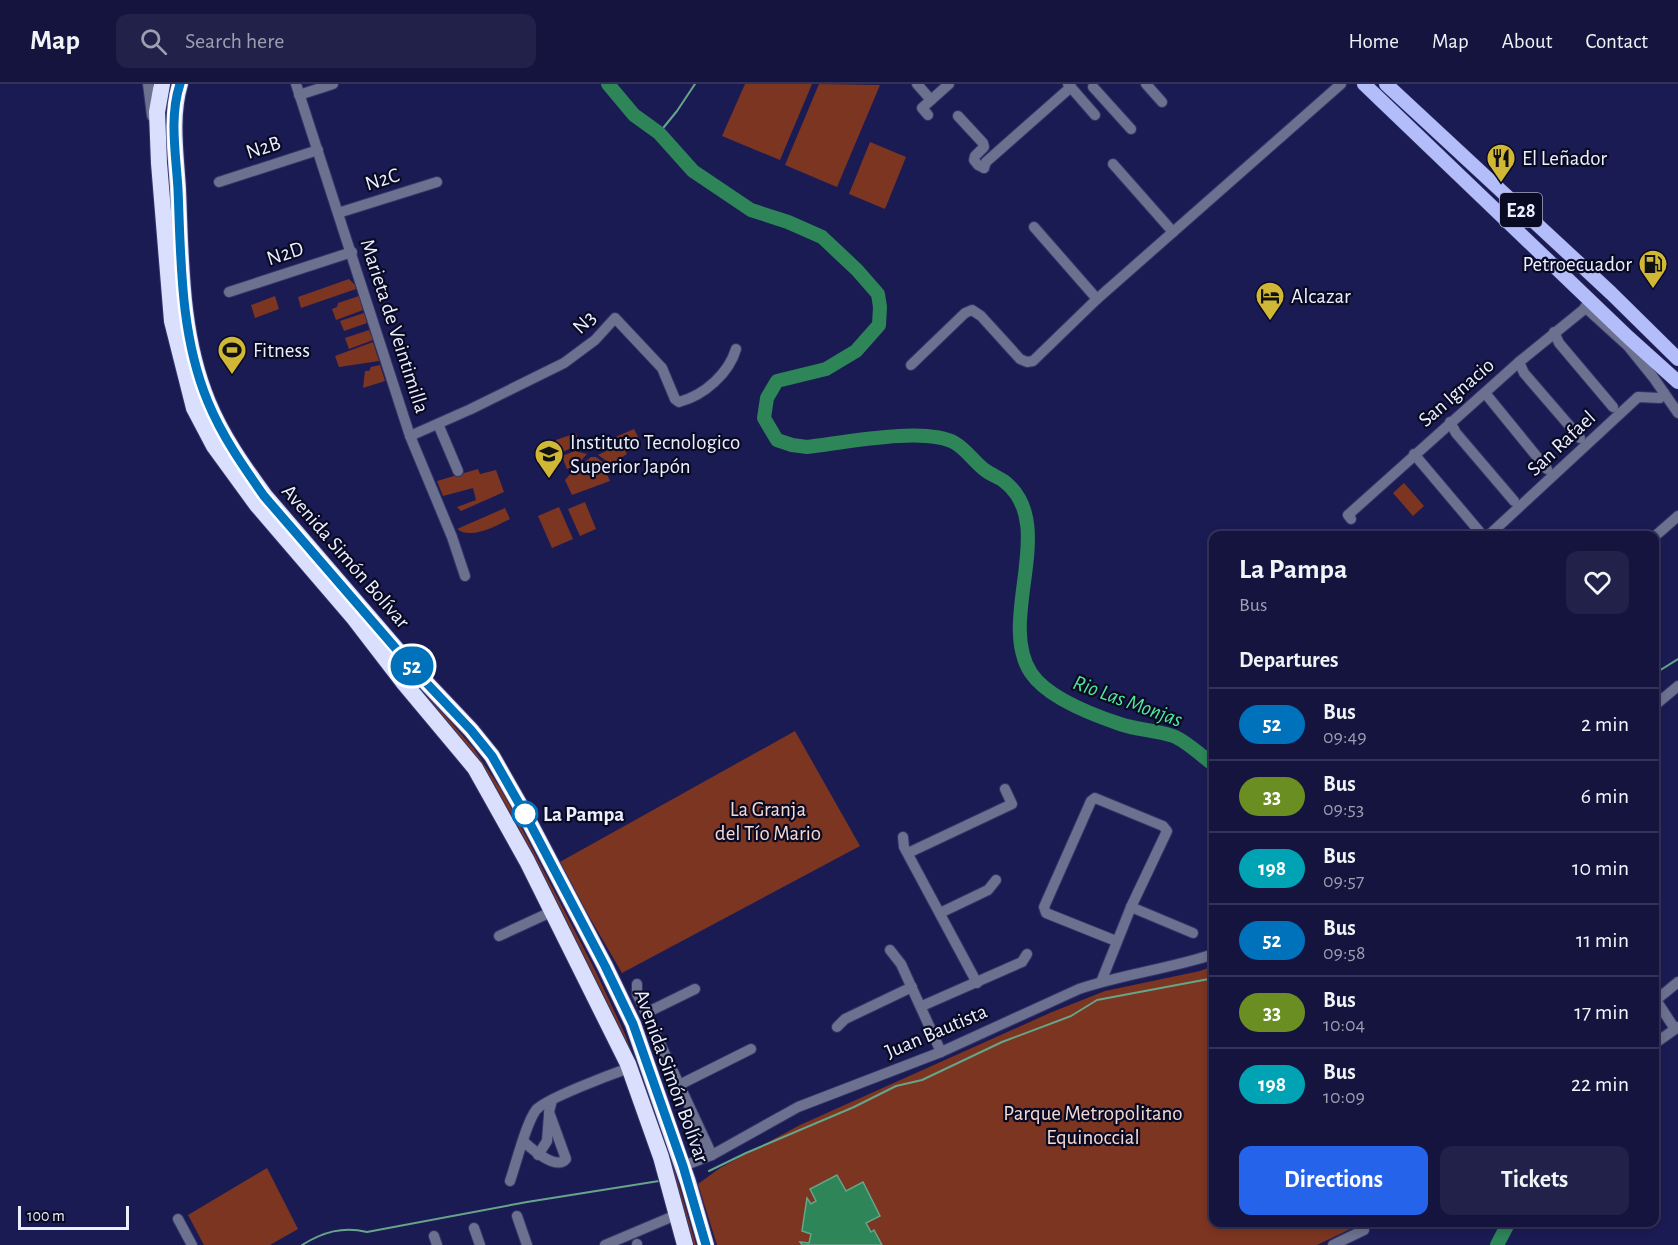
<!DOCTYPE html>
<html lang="en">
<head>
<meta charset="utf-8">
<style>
  body { margin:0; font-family:"Alegreya Sans",sans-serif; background:#21214a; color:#f1f3f6; height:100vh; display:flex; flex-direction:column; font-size:22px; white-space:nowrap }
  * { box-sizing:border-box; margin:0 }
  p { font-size:20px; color:#9d9eb0 }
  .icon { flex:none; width:33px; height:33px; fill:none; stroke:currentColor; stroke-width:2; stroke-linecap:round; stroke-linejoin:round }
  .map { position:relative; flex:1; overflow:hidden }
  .side { position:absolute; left:1209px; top:447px; width:450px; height:696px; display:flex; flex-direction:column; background:#14143f; border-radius:12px; box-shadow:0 3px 9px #0003,0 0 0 2px #333359 }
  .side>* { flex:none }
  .badge { padding:0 12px; border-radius:20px; font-size:21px; line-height:39px }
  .scale { position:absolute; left:18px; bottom:15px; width:111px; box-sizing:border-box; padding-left:6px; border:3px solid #eceffe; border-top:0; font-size:16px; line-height:21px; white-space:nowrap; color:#eceffe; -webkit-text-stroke:4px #090a23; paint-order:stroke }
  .map>.badge { position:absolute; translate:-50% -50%; box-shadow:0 0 0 3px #fff }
  h2 { padding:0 30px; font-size:22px; line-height:54px }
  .round { display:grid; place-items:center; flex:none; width:63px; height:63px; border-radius:12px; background:#21214a }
  .summary { display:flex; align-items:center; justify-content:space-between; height:102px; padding:0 30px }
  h1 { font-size:28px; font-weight:700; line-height:45px }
  .action { display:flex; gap:12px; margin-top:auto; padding:12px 30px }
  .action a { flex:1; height:69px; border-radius:12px; background:#2563eb; color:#fff; font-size:24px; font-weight:700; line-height:69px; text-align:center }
  .action a+a { background:#21214a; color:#f1f3f6 }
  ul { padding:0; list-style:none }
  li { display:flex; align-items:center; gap:18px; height:72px; padding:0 30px; border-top:2px solid #333359 }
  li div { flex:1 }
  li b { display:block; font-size:22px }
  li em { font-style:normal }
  li .badge { min-width:66px; font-weight:700; text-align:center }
  header { display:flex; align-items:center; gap:36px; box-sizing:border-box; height:84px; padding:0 30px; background:#14143f; border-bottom:2px solid #333359 }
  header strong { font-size:28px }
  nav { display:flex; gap:33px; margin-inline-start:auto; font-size:21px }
  .search { width:420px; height:54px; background:#21214a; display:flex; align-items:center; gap:15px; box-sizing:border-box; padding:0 21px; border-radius:12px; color:#9d9eb0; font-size:22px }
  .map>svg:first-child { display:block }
  .green { fill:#7c3521 }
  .water { fill:#2d8558; stroke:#66a58a; stroke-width:1.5 }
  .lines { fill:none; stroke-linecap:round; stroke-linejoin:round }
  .stream { stroke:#66a58a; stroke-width:2 }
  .river { stroke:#2d8558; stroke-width:14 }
  .minor-casing { stroke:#343468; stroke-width:12 }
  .major-casing { stroke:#343468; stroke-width:15 }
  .highway-casing { stroke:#343468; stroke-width:18 }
  .minor { stroke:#6b718e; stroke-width:10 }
  .major { stroke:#b3bdfa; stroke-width:14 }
  .highway { stroke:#dadffd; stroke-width:16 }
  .line-casing { stroke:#fff; stroke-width:14 }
  .line { stroke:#0072bc; stroke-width:9 }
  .stop-dot { fill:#fff; stroke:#0072bc; stroke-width:3 }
  .labels { text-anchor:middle; stroke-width:4.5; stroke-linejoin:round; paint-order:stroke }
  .shield { fill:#090a23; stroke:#a8aabc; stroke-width:1.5 }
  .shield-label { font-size:20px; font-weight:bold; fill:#eceffe }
  .street-label { font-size:21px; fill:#eceffe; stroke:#090a23 }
  .poi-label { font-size:21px; fill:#eceffe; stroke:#090a23; text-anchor:start }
  .park-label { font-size:21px; fill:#f5d9d1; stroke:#090a23 }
  .stop-label { font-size:21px; font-weight:bold; fill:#eceffe; stroke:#090a23; text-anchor:start }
  .water-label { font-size:22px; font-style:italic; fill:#51e89b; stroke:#090a23 }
</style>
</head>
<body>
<header>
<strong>Map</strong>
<div class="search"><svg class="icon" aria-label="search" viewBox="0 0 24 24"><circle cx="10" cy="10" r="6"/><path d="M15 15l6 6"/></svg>Search here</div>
<nav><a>Home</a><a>Map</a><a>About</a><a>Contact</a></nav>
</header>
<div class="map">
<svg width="1678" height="1161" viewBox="0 0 1678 1161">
  <rect width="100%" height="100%" fill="#1b1b54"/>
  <g class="green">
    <polygon points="169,0 172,0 169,26 176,194 189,272 205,326 229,369 262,416 378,550 417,599 474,665 504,710 596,888 625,950 670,1070 696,1161 692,1161 674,1096 655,1039 630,975 593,890 561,832 510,728 470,667 413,602 354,528 271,434 236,386 207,340 198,317 184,273 170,172 164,25"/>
    <polygon points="745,0 812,0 780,76 722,52"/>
    <polygon points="819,0 880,1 837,103 785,81"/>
    <polygon points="870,58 906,73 885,125 849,110"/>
    <polygon points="349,195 355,201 356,205 301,224 298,213"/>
    <polygon points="275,212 279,225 255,234 251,221"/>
    <polygon points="359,212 363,226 336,236 332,225 337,223 338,219"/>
    <polygon points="364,229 367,239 344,247 340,237"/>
    <polygon points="369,246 373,256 349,265 345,254"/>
    <polygon points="373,258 379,277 339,283 335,272"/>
    <polygon points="380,281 385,297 363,304 365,287 369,287 371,283"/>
    <polygon points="634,345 638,353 622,361 627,370 611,380 598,371 608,366 611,355"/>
    <polygon points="576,349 578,361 560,369 556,356"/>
    <polygon points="575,367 587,370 578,380 567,385 562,372"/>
    <polygon points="591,373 596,373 605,380 603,382 610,397 572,411 565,396 573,387"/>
    <polygon points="478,385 480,390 496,386 504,408 461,427 457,423 476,416 473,404 443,412 437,397"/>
    <polygon points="1404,399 1424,422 1413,432 1393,409"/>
    <polygon points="585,418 596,445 580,452 568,425"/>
    <polygon points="559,423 573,455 552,464 538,432"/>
    <path d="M505,424L510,435C496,442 471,456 457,445Z"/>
    <polygon points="795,647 860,762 622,889 558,779"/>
    <polygon points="1213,882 1214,1138 1363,1139 1317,1161 717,1161 698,1100 720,1084 800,1041 1052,928 1105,907 1200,887"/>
    <polygon points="267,1084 298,1145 270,1161 204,1161 188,1131"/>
  </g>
  <polygon class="water" points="837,1091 846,1107 863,1098 880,1132 866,1139 871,1148 874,1146 882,1161 802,1161 800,1158 809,1159 811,1150 802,1147 807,1114 811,1120 816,1117 810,1105"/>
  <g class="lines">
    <g class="stream">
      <polyline points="659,49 677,27 695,0"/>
      <polyline points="1654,590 1678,575"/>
      <polyline points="709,1087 746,1069 854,1023 896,1002 922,996 1002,958 1071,932 1097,916 1214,894"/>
      <path d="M302,1161C323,1148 343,1142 367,1148L527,1118L659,1097"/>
    </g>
    <g class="river">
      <path d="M608,0L634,31L659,49L693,87L751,126L788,138L822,153L857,186L878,210L880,223L879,241L856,267L826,285L777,297L767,314L764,334L777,356L792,361L807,363C842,359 925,342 955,359C967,366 975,379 985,386C991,391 999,393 1005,398C1059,441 996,536 1031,589C1047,613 1093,631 1120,640C1137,646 1156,646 1173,652C1185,656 1203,673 1214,681"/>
      <polyline points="1497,1161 1509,1138"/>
    </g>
    <g class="minor-casing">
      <g id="minor">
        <polyline points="148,0 152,32"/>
        <polyline points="296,0 410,352 452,453 465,492"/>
        <polyline points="917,0 931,16"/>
        <polyline points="1068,0 1095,31"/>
        <polyline points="1146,0 1162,18"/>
        <polyline points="1093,3 1131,45"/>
        <polyline points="299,11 333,0"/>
        <polyline points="928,31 922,24 949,0"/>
        <polyline points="958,32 983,59 984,63 975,72 974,76 978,81 984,84"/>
        <polyline points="1113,80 1173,148"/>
        <polyline points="984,84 986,78 1071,3"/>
        <polyline points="219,98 318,66"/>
        <polyline points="338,129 437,98"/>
        <polyline points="1034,143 1097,215"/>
        <polyline points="229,208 352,168"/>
        <polyline points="1585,223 1628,262 1653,293 1678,329"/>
        <polyline points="1554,248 1559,259 1613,323"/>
        <polyline points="1519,278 1524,289 1580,354"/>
        <polyline points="911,281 965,229 972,226 981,232 1020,275 1027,278 1033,277 1097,215 1341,0"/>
        <polyline points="1485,309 1547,385"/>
        <polyline points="1450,338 1456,349 1514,417"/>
        <polyline points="438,340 458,387"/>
        <path d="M410,352L471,325L564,279L595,256L615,234L662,284L675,315L679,318C705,311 729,289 736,265"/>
        <polyline points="1414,370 1479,447"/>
        <polyline points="1351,435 1348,431 1519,278 1593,218"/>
        <polyline points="1488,452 1638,313 1660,314 1664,309"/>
        <polyline points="1654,453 1678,432"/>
        <polyline points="1214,591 1214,599"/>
        <polyline points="1654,622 1678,602"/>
        <polyline points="903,753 904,763 977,899"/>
        <polyline points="908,769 1012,720 1005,705"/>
        <polyline points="1131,823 1193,849"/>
        <polyline points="940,829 988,806 996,796"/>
        <polyline points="499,852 551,828"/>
        <polyline points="890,866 901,880 941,968"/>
        <polyline points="1101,898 1131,823 1167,747 1163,742 1095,714 1091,717 1044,823 1046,829 1116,857"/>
        <polyline points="637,900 637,910 712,1071"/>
        <polyline points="922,922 1022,878 1027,870"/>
        <polyline points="646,929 695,905"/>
        <polyline points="837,943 845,935 912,903"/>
        <polyline points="1675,945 1656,916 1678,898"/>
        <polyline points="1654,960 1678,943"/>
        <polyline points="679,1001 751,965"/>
        <path d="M523,1057C532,1065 556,1087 566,1075L549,1028L552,1016"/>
        <polyline points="538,1071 547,1057 549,1031"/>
        <path d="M683,1082L712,1071L798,1023L941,968L1079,905C1123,890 1169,885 1214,870"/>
        <path d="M510,1097C516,1080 526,1039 536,1026C545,1015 612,990 629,984"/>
        <polyline points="517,1132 527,1161"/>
        <polyline points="178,1135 192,1161"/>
        <polyline points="474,1144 480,1161"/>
        <polyline points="434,1152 437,1161"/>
        <polyline points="637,1160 637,1161"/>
        <polyline points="605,1161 676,1131"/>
        <polyline points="1333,1161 1364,1146"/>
      </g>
    </g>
    <g class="major-casing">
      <g id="major">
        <polyline points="1364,0 1628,253 1678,298"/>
        <polyline points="1386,0 1611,209 1678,275"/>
      </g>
    </g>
    <g class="highway-casing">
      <g id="highway">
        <polyline points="162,0 157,28 159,79 172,237 194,324 214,362 257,421 354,534 404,599 475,684 527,777 628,980 661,1073 685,1161"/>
        <path d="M180,0C170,33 176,71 178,105C181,176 180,251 208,318C222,352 243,382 265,412L417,589L471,646L492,672L525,730L605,882L633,940L688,1098L706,1161"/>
      </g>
    </g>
    <use href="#minor" class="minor"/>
    <use href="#major" class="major"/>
    <use href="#highway" class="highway"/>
  </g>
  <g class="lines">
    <g class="line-casing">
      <path id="line" d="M180,0C169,33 176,71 178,105C181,176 180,251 208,318C222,352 243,382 264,412L417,589L471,646L492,672L525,730L605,882L633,940L683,1082L706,1161"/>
    </g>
    <use href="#line" class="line"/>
  </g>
  <defs>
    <g id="restaurant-pin" transform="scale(1.5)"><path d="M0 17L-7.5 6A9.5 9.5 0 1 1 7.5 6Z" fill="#d1b736" stroke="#090a23"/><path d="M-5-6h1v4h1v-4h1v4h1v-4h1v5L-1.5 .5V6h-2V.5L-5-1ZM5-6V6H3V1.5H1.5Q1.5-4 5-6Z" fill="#111"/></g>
    <g id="fuel-pin" transform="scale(1.5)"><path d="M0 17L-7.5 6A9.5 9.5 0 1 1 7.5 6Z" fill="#d1b736" stroke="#090a23"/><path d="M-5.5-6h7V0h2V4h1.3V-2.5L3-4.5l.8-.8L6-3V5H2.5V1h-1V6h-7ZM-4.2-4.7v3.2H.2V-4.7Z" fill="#111"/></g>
    <g id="hotel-pin" transform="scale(1.5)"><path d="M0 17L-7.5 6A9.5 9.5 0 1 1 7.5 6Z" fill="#d1b736" stroke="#090a23"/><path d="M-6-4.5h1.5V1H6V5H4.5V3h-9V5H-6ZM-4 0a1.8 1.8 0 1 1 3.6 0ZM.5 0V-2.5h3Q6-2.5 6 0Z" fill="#111"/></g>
    <g id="stadium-pin" transform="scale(1.5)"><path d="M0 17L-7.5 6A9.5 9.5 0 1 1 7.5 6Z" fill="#d1b736" stroke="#090a23"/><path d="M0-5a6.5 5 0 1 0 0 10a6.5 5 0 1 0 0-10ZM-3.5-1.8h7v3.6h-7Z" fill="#111"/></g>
    <g id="university-pin" transform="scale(1.5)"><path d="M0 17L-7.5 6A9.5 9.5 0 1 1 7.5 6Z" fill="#d1b736" stroke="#090a23"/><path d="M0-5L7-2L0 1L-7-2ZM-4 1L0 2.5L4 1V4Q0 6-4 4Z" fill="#111"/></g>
  </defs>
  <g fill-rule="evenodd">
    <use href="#restaurant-pin" x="1501" y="74"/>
    <use href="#fuel-pin" x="1653" y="180"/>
    <use href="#hotel-pin" x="1270" y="212"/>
    <use href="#stadium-pin" x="232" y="266"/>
    <use href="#university-pin" x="549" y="370"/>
  </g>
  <circle class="stop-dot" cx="525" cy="730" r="12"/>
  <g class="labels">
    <rect class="shield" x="1500" y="109" width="42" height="34" rx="4.5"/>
    <g class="shield-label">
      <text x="1521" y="133">E28</text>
    </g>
    <g class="street-label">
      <text transform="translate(263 63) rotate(-18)" y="7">N2B</text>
      <text transform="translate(382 95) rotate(-17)" y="7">N2C</text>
      <text transform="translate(285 169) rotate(-18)" y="7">N2D</text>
      <text transform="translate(584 238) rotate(-44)" y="7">N3</text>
      <text transform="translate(395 242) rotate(72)" y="7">Marieta de Veintimilla</text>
      <text transform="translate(1456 308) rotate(-41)" y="7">San Ignacio</text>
      <text transform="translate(1561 359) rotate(-43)" y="7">San Rafael</text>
      <text transform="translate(346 472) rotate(49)" y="7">Avenida Simón Bolívar</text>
      <text transform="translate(936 947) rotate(-23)" y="7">Juan Bautista</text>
      <text transform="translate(672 992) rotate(70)" y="7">Avenida Simón Bolívar</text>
    </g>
    <g class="poi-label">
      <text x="1522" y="81">El Leñador</text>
      <text x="1632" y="187" text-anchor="end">Petroecuador</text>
      <text x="1291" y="219">Alcazar</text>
      <text x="253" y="273">Fitness</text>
      <text x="570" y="365">Instituto Tecnologico<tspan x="570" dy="24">Superior Japón</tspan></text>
    </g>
    <g class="park-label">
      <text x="768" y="732">La Granja<tspan x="768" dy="24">del Tío Mario</tspan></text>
      <text x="1093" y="1036">Parque Metropolitano<tspan x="1093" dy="24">Equinoccial</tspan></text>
    </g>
    <g class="stop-label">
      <text x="543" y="737">La Pampa</text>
    </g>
    <g class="water-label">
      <text transform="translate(1128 616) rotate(20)" y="8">Rio Las Monjas</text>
    </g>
  </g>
</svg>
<div class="scale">100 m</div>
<b class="badge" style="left:412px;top:582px;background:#0072bc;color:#fff">52</b>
<section class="side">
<div class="summary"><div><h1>La Pampa</h1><p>Bus</p></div><a class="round"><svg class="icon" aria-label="heart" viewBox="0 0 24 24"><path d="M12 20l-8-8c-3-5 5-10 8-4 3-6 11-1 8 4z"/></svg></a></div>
<h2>Departures</h2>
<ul>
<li><span class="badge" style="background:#0072bc;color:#fff">52</span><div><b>Bus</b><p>09:49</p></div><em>2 min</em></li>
<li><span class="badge" style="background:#6b8e23;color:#fff">33</span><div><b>Bus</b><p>09:53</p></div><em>6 min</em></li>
<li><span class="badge" style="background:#00a3b4;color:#fff">198</span><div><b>Bus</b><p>09:57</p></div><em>10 min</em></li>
<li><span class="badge" style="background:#0072bc;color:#fff">52</span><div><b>Bus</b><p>09:58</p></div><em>11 min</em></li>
<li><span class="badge" style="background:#6b8e23;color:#fff">33</span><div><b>Bus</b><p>10:04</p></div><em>17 min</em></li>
<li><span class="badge" style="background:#00a3b4;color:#fff">198</span><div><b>Bus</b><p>10:09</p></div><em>22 min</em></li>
</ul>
<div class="action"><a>Directions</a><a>Tickets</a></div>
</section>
</div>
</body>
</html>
